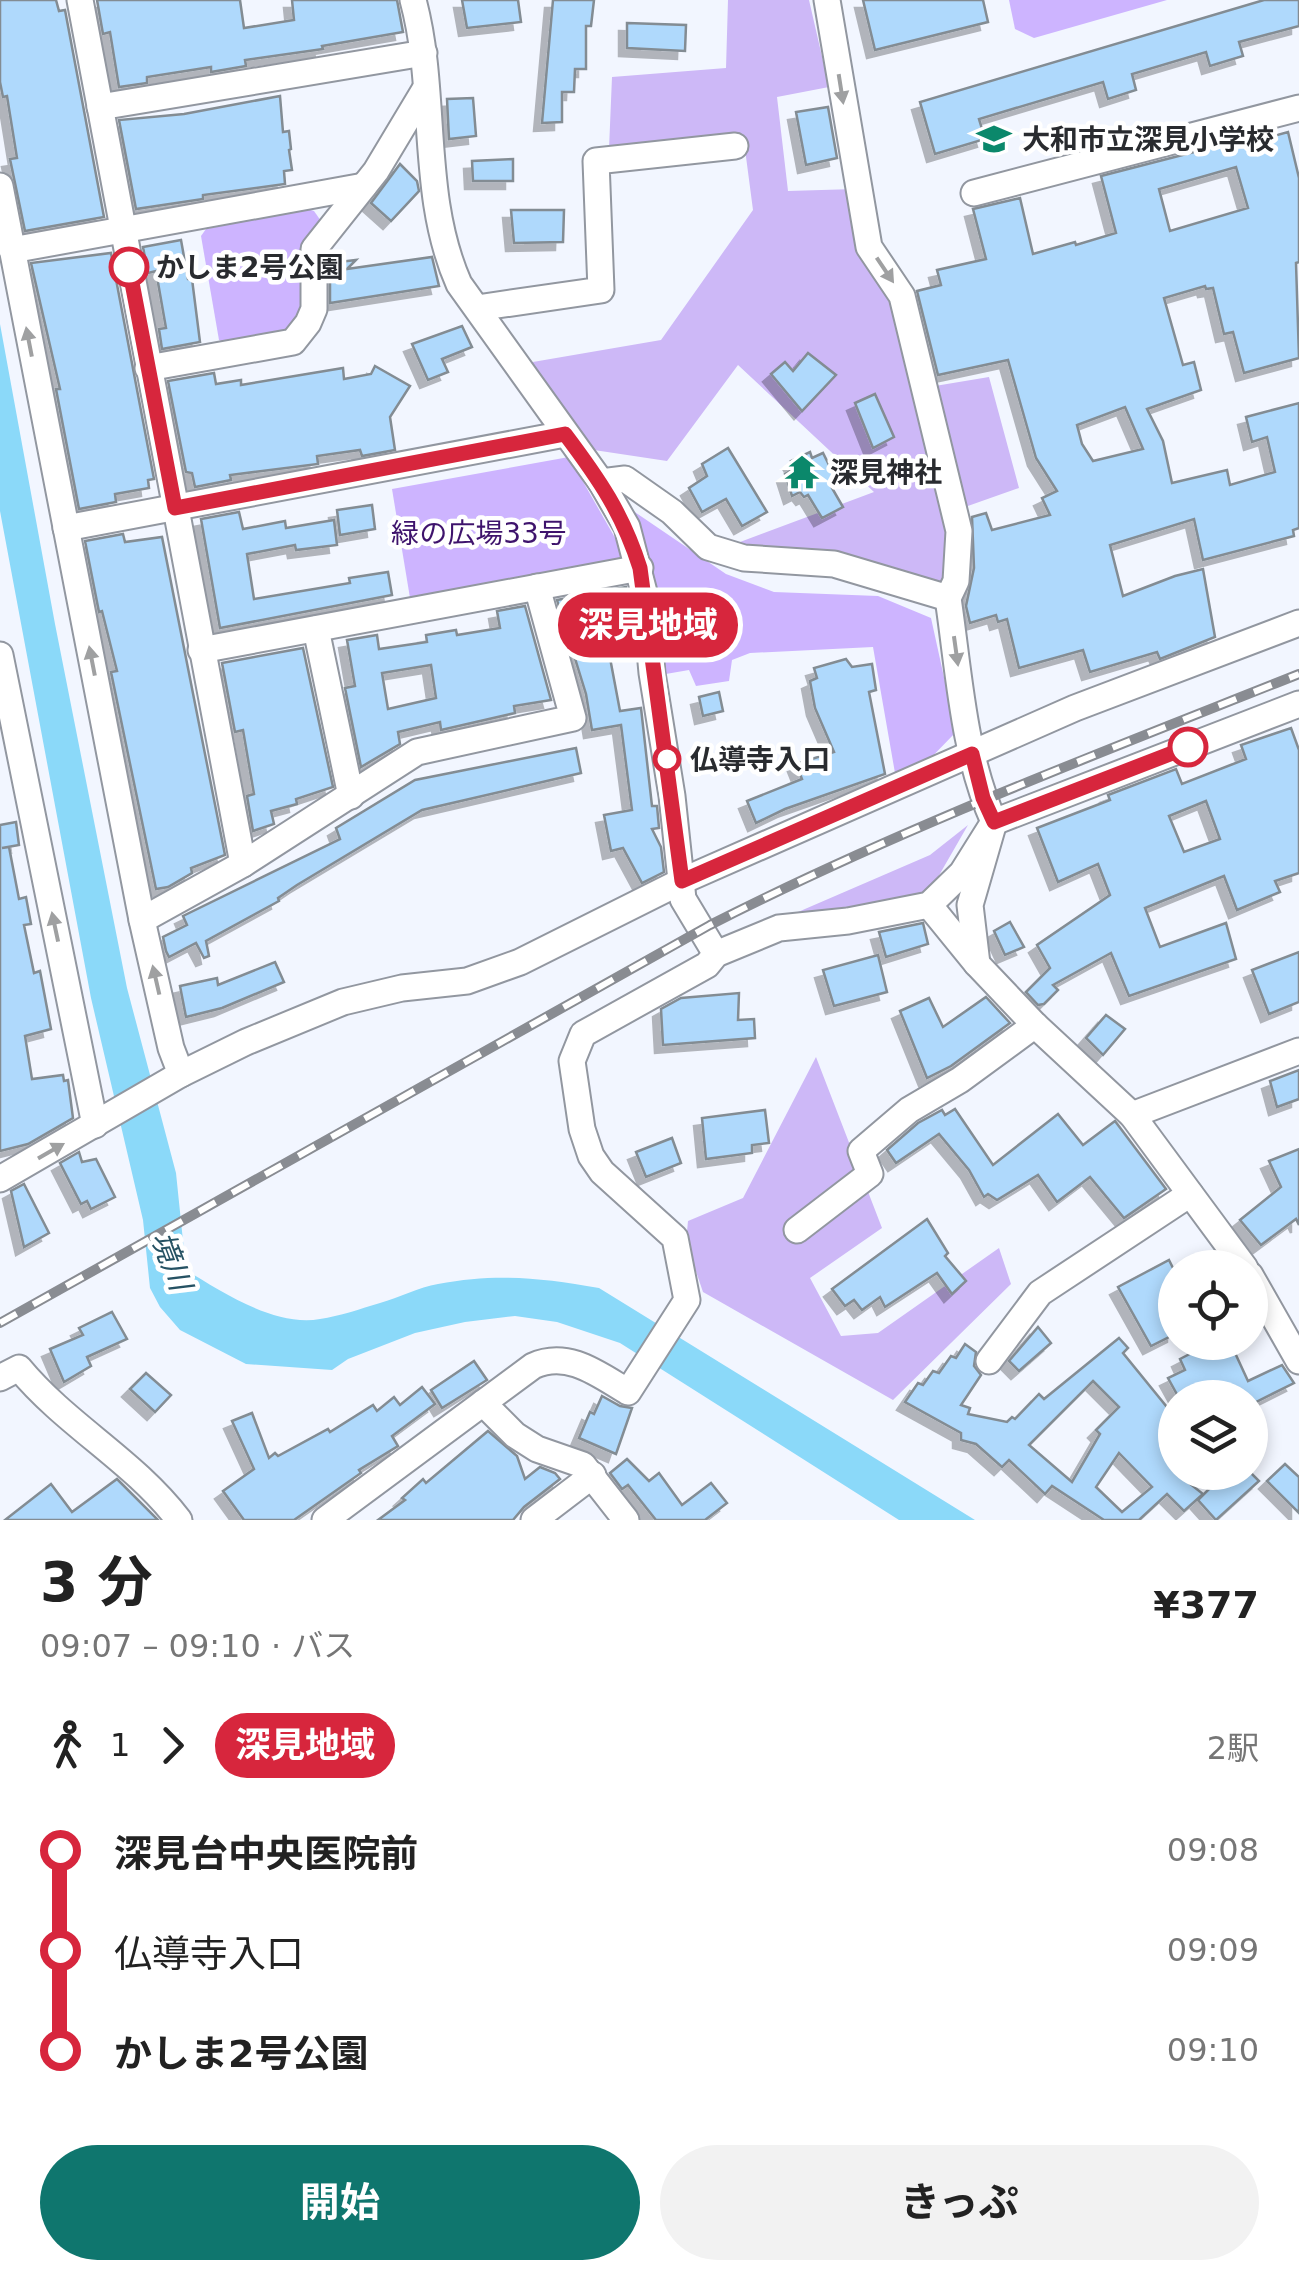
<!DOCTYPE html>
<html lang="ja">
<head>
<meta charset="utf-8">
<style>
  body { margin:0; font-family:"DejaVu Sans","Noto Sans JP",sans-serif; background:#f2f2f2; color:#222; height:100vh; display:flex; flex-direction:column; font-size:38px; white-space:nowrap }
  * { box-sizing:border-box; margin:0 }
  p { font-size:32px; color:#767676 }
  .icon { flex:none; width:55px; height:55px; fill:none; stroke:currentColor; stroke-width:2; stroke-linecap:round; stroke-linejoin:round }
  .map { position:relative; height:1520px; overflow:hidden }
  .side { display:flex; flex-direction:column; background:#fff; flex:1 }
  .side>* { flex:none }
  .badge { padding:0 20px; border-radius:32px; font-size:35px; line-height:65px }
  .fabs { position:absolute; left:1158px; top:1250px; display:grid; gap:20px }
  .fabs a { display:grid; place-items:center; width:110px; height:110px; border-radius:50%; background:#fff; box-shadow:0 5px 15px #0003; font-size:50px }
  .map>.badge { position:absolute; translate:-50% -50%; box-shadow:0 0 0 5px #fff }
  .legs { display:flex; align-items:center; gap:15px; height:110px; padding:0 40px; font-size:32px }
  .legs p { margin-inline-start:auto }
  .summary { display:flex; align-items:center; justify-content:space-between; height:170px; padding:0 40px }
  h1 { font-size:55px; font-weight:700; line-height:75px }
  .button { display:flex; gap:20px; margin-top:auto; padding:20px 40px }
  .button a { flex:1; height:115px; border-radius:60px; background:#0f766e; color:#fff; font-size:40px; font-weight:700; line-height:115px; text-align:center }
  .button a+a { background:#f2f2f2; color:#222 }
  ul { padding:0 40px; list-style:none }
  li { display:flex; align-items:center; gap:35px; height:100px; font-size:38px }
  li i { display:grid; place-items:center; width:15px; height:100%; margin:0 12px; background:currentColor }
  li i::after { content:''; width:25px; height:25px; margin:-12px; border:8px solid; border-radius:50%; background:#fff }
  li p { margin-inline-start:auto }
  li:first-child i { background:linear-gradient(#0000 50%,currentColor 0) }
  li:last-child i { background:linear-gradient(currentColor 50%,#0000 0) }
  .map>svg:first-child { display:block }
  .green { fill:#cdb4ff }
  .forest { fill:#cdb8f7 }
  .water { fill:#8bd9f9 }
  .building { fill:#afd9fc; stroke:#838c93; stroke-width:2.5; fill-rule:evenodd; filter:url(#shadow) }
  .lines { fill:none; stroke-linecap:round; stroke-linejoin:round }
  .street-casing { stroke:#9297a0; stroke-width:29 }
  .street { stroke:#fff; stroke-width:25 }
  .rail-casing { stroke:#898c92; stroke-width:10 }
  .rail { stroke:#fff; stroke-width:6; stroke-dasharray:19; stroke-linecap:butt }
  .oneway { fill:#9fa0a1 }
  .line-1-casing { stroke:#fff; stroke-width:22 }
  .line-1 { stroke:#d7263d; stroke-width:15 }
  .stop-1-dot { fill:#fff; stroke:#d7263d; stroke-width:5 }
  .labels { text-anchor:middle; stroke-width:9; stroke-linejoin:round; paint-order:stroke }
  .poi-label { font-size:28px; font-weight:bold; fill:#292b2f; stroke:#fff; text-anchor:start }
  .stop-label { font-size:28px; font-weight:bold; fill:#292b2f; stroke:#fff; text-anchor:start }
  .park-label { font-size:28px; fill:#3e136c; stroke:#fff }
  .water-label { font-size:30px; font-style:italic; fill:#265263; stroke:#fff }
</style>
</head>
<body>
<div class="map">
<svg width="1299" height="1520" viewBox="0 0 1299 1520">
  <defs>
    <filter id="shadow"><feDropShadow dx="-8" dy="8" stdDeviation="0" flood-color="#0004"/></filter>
  </defs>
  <rect width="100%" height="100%" fill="#f2f6ff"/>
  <g class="green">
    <polygon points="1009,0 1167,0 1034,38 1015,29"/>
    <polygon points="307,209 314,211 321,221 304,317 293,332 228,344 219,340 201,236 206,229"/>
    <polygon points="569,457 630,564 411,604 392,489"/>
    <polygon points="620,502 726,574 774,592 878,596 931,618 956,732 923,766 895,773 873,647 750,653 732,660 729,681 696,686 689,670 660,675"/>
  </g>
  <g class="forest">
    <polygon points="728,0 809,0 829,87 777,97 788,191 855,189 897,298 911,390 989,377 1019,488 948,513 948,557 941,586 724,548 874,492 738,365 667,461 594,450 527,363 661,340 753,210 743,134 609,149 612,77 726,68"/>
    <polygon points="968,825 930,891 839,911 798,912 930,855"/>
    <polygon points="816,1057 882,1228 810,1278 841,1336 878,1333 999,1248 1011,1284 893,1400 703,1292 686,1242 688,1221 743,1198"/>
  </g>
  <path class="water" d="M0,324L55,624L127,988L176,1173L186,1270C222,1292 275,1327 320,1319C340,1316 360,1309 380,1303C399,1298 419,1287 438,1284C497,1273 541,1278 599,1288L975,1520H899L620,1343L557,1322L515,1316L465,1322L415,1333L348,1359L332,1370L246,1364L180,1330L160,1307L150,1288L143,1220L91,998L0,511Z"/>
  <g class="building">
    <polygon points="0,0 56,0 59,11 65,10 104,217 25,231 10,159 17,158 7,96 3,97 0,82"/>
    <polygon points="97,0 240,0 244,28 294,20 292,0 397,0 403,32 322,46 323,49 245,60 246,66 211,72 211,67 147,77 147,83 119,87 110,32 103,34"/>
    <polygon points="462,0 518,0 521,22 467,28"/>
    <polygon points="553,0 594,0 591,26 586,26 586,69 575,69 574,92 562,92 562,122 542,123"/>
    <polygon points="863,0 983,0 988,22 875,50"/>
    <polygon points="1264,0 1299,0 1299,26 1239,42 1243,56 1210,66 1206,52 1132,74 1136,90 1108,99 1103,82 979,119 985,139 935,154 920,102"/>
    <polygon points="627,23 686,25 685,51 627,48"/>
    <polygon points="280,96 283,132 289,131 291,149 289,150 292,170 284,171 285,184 203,195 203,199 136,209 119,120 184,114"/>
    <polygon points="473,98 476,136 449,139 447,99"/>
    <polygon points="828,107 837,158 806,165 796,112"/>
    <path d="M1288,132L1299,178V262L1296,263L1299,358L1244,373L1233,332L1224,334L1213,288L1206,289L1205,286L1164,298L1183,365L1194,362L1201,390L1147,409L1163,441L1172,483L1227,470L1230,485L1275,472L1267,437L1252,442L1246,417L1299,403V528L1293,530L1294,536L1203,560L1194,519L1110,545L1123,596L1175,576L1203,569L1215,637L1160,659L1157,652L1090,672L1083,650L1019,668L1007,619L998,622L996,615L970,623L966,606L974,568L972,517L986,513L992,530L1050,515L1042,498L1057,491L1036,458L1008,360L938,375L917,291L941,285L937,270L986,259L973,209L1020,198L1033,254L1075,242L1076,245L1116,233L1101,176L1229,143L1231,148ZM1236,167L1248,208L1170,231L1159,189ZM1125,407L1143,449L1093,461L1082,444L1077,425Z"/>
    <polygon points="513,159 513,181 473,181 472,161"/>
    <polygon points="400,164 417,181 419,191 391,221 371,203"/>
    <polygon points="511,210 564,210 563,242 514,243"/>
    <polygon points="181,240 188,279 192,279 200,342 162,349 159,329 166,328 156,271 148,273 143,247"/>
    <polygon points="111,253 154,479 148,480 149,488 115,494 116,502 79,509 56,389 60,389 31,263"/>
    <polygon points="432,257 439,286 330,303 330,263 356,260 347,269"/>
    <polygon points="462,326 472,347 442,359 448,372 428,380 412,344"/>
    <polygon points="808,353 836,375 802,411 771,374 785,362 793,371"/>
    <polygon points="375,366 410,386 390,417 395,450 362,456 360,450 317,456 318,464 230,475 231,480 195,487 192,473 186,472 168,381 214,373 216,384 241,380 241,385 343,368 344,379 371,374"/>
    <polygon points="875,394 894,437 873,448 855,403"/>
    <polygon points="728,448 767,512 742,526 726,499 702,512 689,488 707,476 702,464"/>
    <polygon points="810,452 812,458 823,453 839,485 832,488 843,507 822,518 808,495 804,497 800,492 792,496 785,474 795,468 791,461"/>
    <polygon points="372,505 375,529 340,535 337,510"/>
    <polygon points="239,512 243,529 285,521 286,528 334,520 337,545 296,550 295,545 247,554 254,599 350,583 349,578 388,572 392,595 220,628 201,519"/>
    <polygon points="123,534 125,542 162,537 225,855 191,868 192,873 168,887 156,889 111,672 117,671 102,611 99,612 85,541"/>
    <polygon points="626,587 630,622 604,626 620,711 641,708 652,806 657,806 659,828 652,829 661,847 664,872 642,883 623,848 611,851 604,815 632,810 621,725 592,730 586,694 557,600"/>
    <path d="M525,606L551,700L514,706L515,713L441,730L440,722L398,732L400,744L361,767L345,688L355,686L347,640L377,635L379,649L427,642L426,635L456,630L457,635L500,628L497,611ZM431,665L436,698L388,709L382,673Z"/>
    <polygon points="303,648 333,787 296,799 297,804 271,811 274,824 253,831 247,796 254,794 243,730 235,732 222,663"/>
    <polygon points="846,659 852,667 872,664 876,690 869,692 885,774 785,809 756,823 747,801 802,779 796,764 834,752 815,708 810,681 817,678 814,668"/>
    <polygon points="719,692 723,711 703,716 699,697"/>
    <path d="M1291,728L1299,750V873L1275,881L1280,892L1237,910L1224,876L1145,908L1160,947L1226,923L1236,959L1129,996L1111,953L1053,985L1058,990L1044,1004L1038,1005L1026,992L1050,968L1037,945L1110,895L1098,864L1058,882L1037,828L1110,800L1108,795L1176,769L1182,784L1246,759L1241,745ZM1206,801L1220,839L1184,852L1169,816Z"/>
    <polygon points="576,748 581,773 422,810 297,885 278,898 279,901 206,941 209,956 204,958 196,943 169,957 166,951 163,937 187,925 183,916 340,839 336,828 415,780"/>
    <polygon points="16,822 19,845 2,848 9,847 19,899 26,897 31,924 24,925 34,973 40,971 51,1029 25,1036 32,1079 63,1075 64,1081 68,1080 73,1118 28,1144 0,1151 0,825"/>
    <polygon points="1010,922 1024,947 1005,955 994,931"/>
    <polygon points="923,923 928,944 886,957 879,932"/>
    <polygon points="1299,952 1299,1002 1269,1014 1252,970"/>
    <polygon points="878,955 887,992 834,1006 823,970"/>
    <polygon points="275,962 284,982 222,1008 186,1017 180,986 217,978 218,985"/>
    <polygon points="739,993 738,1020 754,1019 755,1038 663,1045 661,1009 681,998"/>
    <polygon points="986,997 1010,1023 951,1066 927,1078 900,1011 929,998 943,1027"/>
    <polygon points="1106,1015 1125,1029 1103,1055 1086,1038"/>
    <polygon points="1299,1070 1299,1099 1277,1107 1270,1081"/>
    <polygon points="955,1109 993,1165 1058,1114 1083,1145 1115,1121 1166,1189 1124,1218 1090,1177 1057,1202 1038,1175 997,1200 988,1194 984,1197 969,1170 939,1134 896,1163 887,1150 918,1123 942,1110 945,1115"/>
    <polygon points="765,1110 769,1143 752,1145 752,1153 706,1159 702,1118"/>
    <polygon points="672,1138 681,1163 646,1177 636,1152"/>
    <polygon points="1299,1149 1299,1225 1296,1219 1261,1245 1240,1220 1281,1187 1269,1161"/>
    <polygon points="79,1152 82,1162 96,1159 115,1197 91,1209 87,1201 81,1204 60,1163"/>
    <polygon points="24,1184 49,1233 24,1247 11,1191"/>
    <polygon points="927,1219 948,1253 945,1256 966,1281 952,1294 937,1273 885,1307 880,1297 862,1310 854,1300 845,1306 832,1289"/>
    <polygon points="1169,1260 1175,1272 1175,1334 1151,1346 1118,1287"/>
    <polygon points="112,1312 127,1339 87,1357 91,1366 64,1382 50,1349 83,1335 79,1328"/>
    <polygon points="1038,1327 1051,1343 1019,1371 1009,1361"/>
    <path d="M1119,1338L1128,1348L1123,1353L1175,1417V1429L1164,1441L1175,1450V1472L1203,1494L1184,1511L1167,1494L1139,1520H1104L1052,1486L1045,1494L1009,1460L1002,1467L976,1444L961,1440V1433L905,1402L918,1383L923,1385L933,1371L939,1373L951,1356L956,1358L965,1344L976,1352L974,1366L981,1375L961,1405L970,1408L968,1414L1007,1422L1012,1417L1015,1419L1039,1394L1044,1399ZM1093,1381L1119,1407L1096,1430L1100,1434L1072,1482L1029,1445ZM1119,1453L1152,1487L1122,1512L1096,1487Z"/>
    <polygon points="1213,1342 1230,1342 1248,1381 1282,1365 1294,1383 1250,1405 1250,1398 1179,1398 1168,1378 1185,1370 1180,1359"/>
    <polygon points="474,1361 487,1380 442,1408 431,1390"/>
    <polygon points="146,1373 171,1395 155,1412 130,1389"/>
    <polygon points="422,1387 435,1404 392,1436 398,1446 359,1470 361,1473 294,1520 244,1520 223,1491 254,1469 232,1421 252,1413 269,1458 275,1453 278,1456 328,1429 330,1432 373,1405 377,1411 394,1397 400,1405"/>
    <polygon points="602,1396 620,1406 632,1408 616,1454 579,1438 590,1412 594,1414"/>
    <polygon points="488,1431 517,1456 525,1479 540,1467 555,1473 560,1479 524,1507 513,1520 378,1520 405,1500 402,1498 423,1479 426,1483"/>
    <polygon points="627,1459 649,1481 659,1473 682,1505 711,1483 727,1503 705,1520 656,1520 628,1485 622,1489 610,1473"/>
    <polygon points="1285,1464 1299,1477 1299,1513 1267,1481"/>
    <polygon points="1226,1472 1250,1472 1259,1481 1216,1520 1198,1500"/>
    <polygon points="117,1479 158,1520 5,1520 51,1484 72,1512"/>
  </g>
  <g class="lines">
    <g class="street-casing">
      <g id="street">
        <polyline points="80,0 243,864"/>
        <path d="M413,0C438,92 419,194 459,284L601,482L627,527L645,596L652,673L672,796L683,899L716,954"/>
        <path d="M827,0L869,247L902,296L959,531L956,581L948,598C959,672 963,753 994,822L970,905L977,964"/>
        <polyline points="100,107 424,53"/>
        <polyline points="0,186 142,920 171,1048 181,1074"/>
        <polyline points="974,193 1299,108"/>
        <polyline points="12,250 364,186"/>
        <polyline points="477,308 601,290 596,161 735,146"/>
        <polyline points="148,368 293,342 308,323 314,309 314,249 376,171 424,91"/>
        <polyline points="601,482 625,479 672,512 708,547 744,558 834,564 948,598"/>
        <polyline points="66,528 565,434"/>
        <polyline points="316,629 351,796"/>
        <polyline points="201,650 640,568"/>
        <polyline points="0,655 95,1125"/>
        <polyline points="929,905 977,964 1035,1025 1132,1115 1245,1268"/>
        <polyline points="142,920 243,864 417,752 573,718 537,587"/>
        <polyline points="1132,1115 1299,1051"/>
        <polyline points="0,1179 181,1074 246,1042 343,1002 402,988 467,981 520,962 682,881 1075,708 1299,623"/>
        <polyline points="797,1230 870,1174 861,1151 909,1110 960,1080 1035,1025"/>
        <polyline points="1250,1275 1299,1361"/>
        <polyline points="989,1361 1040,1293 1190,1194"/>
        <path d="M0,1378L19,1368C67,1426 133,1460 179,1520"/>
        <polyline points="483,1403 515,1435 537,1449 583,1465 626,1520"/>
        <path d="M325,1520L533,1366C568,1350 598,1374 628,1392L687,1300L675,1238L602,1172L591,1156L582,1129L572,1061L583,1034L707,965L716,954L779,928L848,921L929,905L962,873L994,822L1299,704"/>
        <polyline points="534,1520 593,1475"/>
      </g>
    </g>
    <use href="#street" class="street"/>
    <g class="rail-casing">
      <path id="rail" d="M0,1323L710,925C901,828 1100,753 1299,674"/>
    </g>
    <use href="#rail" class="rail"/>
  </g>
  <defs><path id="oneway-solid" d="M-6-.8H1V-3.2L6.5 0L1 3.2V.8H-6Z" transform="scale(2.5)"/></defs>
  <g class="oneway">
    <use href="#oneway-solid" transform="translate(841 89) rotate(81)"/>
    <use href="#oneway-solid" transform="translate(885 270) rotate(56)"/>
    <use href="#oneway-solid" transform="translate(29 342) rotate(-101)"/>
    <use href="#oneway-solid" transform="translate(956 651) rotate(82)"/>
    <use href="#oneway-solid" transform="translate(92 661) rotate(-101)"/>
    <use href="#oneway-solid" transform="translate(55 927) rotate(-102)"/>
    <use href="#oneway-solid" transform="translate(156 980) rotate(-103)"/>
    <use href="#oneway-solid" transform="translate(51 1151) rotate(-30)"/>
  </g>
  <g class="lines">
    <g class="line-1-casing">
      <path id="line-1" d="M129,267L175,508L565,434C599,479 623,514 640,568L682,881L972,754L983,798L994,822L1188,747"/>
    </g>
    <use href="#line-1" class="line-1"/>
  </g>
  <defs>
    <g id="school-bare" transform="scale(2.7)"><path d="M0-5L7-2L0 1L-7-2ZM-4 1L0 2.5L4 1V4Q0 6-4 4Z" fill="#0b886b" stroke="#fff" stroke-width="2.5" paint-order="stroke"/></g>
    <g id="temple-bare" transform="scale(2.7)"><path d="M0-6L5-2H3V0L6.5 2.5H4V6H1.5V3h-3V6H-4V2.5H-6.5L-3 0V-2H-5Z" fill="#0b886b" stroke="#fff" stroke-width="2.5" paint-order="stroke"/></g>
  </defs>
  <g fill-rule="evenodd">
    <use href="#school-bare" x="994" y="139"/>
    <use href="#temple-bare" x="802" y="472"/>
  </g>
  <g class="stop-1-dot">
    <circle cx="129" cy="267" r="18"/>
    <circle cx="1188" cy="747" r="18"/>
    <circle cx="667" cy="759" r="12"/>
  </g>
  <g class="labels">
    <g class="poi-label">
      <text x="1022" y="149">大和市立深見小学校</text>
      <text x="830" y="482">深見神社</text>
    </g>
    <g class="stop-label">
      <text x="156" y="277">かしま2号公園</text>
      <text x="690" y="769">仏導寺入口</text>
    </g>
    <g class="park-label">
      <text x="479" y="543">緑の広場33号</text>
    </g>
    <g class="water-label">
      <text transform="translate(171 1261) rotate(69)" y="10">境川</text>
    </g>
  </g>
</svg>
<div class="fabs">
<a><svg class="icon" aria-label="locate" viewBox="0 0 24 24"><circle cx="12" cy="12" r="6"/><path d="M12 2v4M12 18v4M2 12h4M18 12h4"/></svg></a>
<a><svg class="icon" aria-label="layers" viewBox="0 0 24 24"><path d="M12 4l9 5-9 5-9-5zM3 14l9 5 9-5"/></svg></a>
</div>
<b class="badge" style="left:648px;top:625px;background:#d7263d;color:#fff">深見地域</b>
</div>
<section class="side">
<div class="summary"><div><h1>3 分</h1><p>09:07 – 09:10 · バス</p></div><b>¥377</b></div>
<div class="legs"><svg class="icon" aria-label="walk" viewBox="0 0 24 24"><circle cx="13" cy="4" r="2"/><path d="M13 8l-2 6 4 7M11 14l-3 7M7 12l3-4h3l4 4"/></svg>1<svg class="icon" aria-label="forward" viewBox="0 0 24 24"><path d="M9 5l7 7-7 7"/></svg><b class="badge" style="background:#d7263d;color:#fff">深見地域</b><p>2駅</p></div>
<ul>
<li><i style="color:#d7263d"></i><b>深見台中央医院前</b><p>09:08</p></li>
<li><i style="color:#d7263d"></i><span>仏導寺入口</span><p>09:09</p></li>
<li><i style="color:#d7263d"></i><b>かしま2号公園</b><p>09:10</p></li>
</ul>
<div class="button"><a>開始</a><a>きっぷ</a></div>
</section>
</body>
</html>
